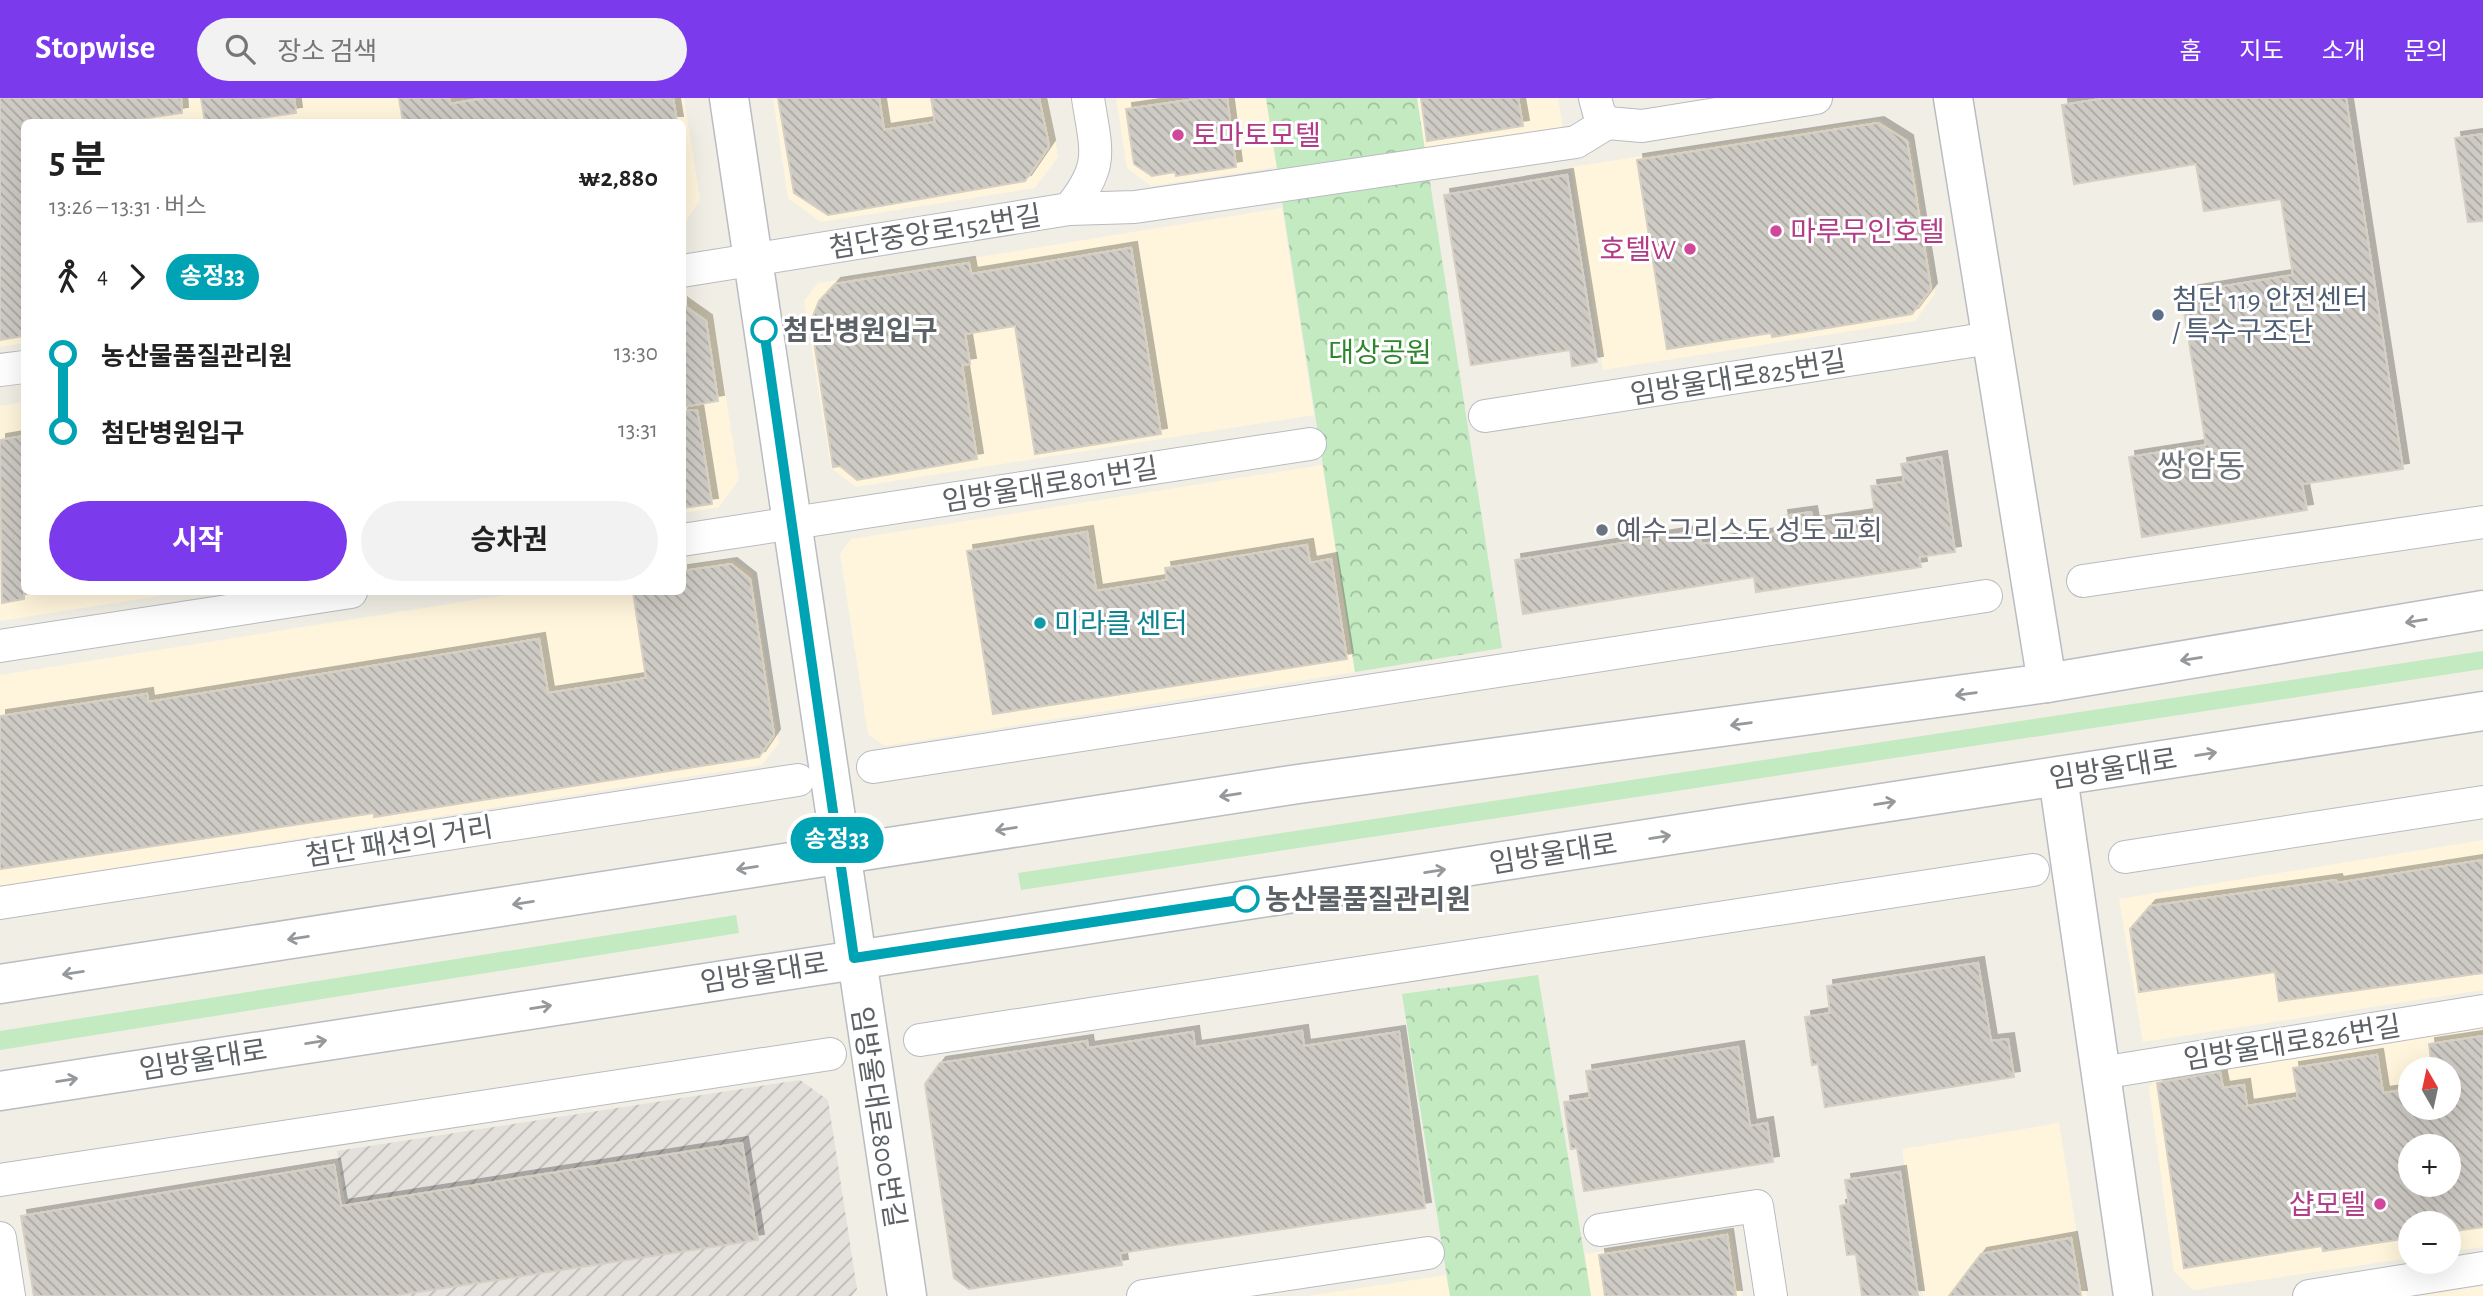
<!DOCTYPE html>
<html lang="ko">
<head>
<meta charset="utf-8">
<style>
  body { margin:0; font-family:"Alegreya Sans","Noto Sans KR",sans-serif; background:#f2f2f2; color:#222; height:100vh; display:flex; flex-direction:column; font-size:26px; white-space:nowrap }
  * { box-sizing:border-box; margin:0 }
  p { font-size:23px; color:#767676 }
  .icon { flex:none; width:38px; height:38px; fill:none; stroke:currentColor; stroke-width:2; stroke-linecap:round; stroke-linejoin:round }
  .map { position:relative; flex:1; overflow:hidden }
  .sheet { position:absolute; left:21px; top:21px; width:665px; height:476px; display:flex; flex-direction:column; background:#fff; border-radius:10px; box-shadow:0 7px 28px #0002 }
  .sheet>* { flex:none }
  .badge { padding:0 14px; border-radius:23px; font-size:24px; line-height:46px }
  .needle { width:46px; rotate:351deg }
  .tools { position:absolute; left:2398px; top:959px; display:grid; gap:14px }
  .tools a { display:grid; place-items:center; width:63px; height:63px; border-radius:50%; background:#fff; box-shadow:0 7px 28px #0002; font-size:35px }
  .map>.badge { position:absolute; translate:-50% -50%; box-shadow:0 0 0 4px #fff }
  .legs { display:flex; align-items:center; gap:10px; height:77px; padding:0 28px; font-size:23px }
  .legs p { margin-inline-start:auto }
  .summary { display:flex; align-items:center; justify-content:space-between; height:119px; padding:0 28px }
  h1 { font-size:38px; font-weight:700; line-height:52px }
  .cta { display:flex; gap:14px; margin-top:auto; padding:14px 28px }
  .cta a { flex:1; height:80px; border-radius:42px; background:#7c3aed; color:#fff; font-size:28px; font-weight:700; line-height:80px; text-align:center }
  .cta a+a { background:#f2f2f2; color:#222 }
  ul { padding:0 28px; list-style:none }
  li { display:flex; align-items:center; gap:24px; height:77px; font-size:26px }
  li i { display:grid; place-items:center; width:10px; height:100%; margin:0 9px; background:currentColor }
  li i::after { content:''; width:18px; height:18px; margin:-9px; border:5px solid; border-radius:50%; background:#fff }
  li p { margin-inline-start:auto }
  li:first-child i { background:linear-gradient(#0000 50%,currentColor 0) }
  li:last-child i { background:linear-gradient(currentColor 50%,#0000 0) }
  header { display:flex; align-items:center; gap:42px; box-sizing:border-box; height:98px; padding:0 35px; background:#7c3aed; color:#fff }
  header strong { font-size:33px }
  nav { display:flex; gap:38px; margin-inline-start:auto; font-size:24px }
  .search { width:490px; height:63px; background:#f2f2f2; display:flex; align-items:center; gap:18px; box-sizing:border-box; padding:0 24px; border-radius:38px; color:#767676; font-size:26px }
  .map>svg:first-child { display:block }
  .commercial { fill:#fff5dc; fill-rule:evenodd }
  .industrial { fill:url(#industrial-furrows) }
  .green { fill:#c3eac0 }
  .park { fill:url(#park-crowns) }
  .building { fill:url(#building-back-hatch); stroke:#d6cfc3; stroke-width:2; fill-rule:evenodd; filter:url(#shadow) }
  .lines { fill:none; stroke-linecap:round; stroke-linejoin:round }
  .street-casing { stroke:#b8bcc0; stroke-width:34 }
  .secondary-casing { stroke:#b9bdc2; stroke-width:41 }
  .street { stroke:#fff; stroke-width:32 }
  .secondary { stroke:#fff; stroke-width:38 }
  .oneway { stroke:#96999c }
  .line-1-casing { stroke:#fff; stroke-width:16 }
  .line-1 { stroke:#00a3b4; stroke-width:10 }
  .hotel-dot { fill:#d1479c; stroke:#fff; stroke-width:2.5 }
  .service-dot { fill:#5c6f8a; stroke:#fff; stroke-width:2.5 }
  .stop-1-dot { fill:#fff; stroke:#00a3b4; stroke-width:3.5 }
  .worship-dot { fill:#6b7280; stroke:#fff; stroke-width:2.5 }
  .culture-dot { fill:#0f9aa8; stroke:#fff; stroke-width:2.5 }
  .labels { text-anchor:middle; stroke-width:6; stroke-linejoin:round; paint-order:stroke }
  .hotel-label { font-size:28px; fill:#b23c85; stroke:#fff; text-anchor:start }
  .street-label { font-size:28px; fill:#5d6267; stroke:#fff }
  .service-label { font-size:28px; fill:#4e5e75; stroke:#fff; text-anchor:start }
  .stop-label { font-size:28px; font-weight:bold; fill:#5d6267; stroke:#fff; text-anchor:start }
  .park-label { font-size:28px; fill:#2f862d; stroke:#fff }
  .worship-label { font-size:28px; fill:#5b616d; stroke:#fff; text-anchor:start }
  .culture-label { font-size:28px; fill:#0d838f; stroke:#fff; text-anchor:start }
  .quarter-label { font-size:32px; fill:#6e7479; stroke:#fff }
</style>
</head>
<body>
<header>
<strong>Stopwise</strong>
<div class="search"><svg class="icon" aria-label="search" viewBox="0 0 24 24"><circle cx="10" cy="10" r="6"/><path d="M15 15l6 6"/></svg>장소 검색</div>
<nav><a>홈</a><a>지도</a><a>소개</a><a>문의</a></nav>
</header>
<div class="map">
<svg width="2483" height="1198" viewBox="0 0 2483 1198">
  <defs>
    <pattern id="industrial-furrows" width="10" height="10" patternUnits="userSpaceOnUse" patternTransform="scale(1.75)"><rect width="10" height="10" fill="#e4e1dd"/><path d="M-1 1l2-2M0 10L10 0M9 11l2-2" fill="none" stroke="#bcbab7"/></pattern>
    <pattern id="park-crowns" width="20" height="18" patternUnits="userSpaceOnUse" patternTransform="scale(1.75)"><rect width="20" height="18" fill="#c3eac0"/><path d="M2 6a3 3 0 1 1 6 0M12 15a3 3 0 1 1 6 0" fill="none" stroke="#a2c1a0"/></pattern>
    <pattern id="building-back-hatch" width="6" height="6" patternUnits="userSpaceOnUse" patternTransform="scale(1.75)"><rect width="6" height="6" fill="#cecac4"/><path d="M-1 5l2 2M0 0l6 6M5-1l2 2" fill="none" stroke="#aaa7a3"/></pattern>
    <filter id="shadow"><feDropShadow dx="6" dy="-6" stdDeviation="0" flood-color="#0004"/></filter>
  </defs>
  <rect width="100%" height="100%" fill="#f1eee5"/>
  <g class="commercial">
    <polygon points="0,0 684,0 700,102 683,127 682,24 24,24 24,245 0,249"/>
    <polygon points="773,0 1048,0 1058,59 1035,90 821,124 788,100"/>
    <polygon points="1116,0 1266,0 1277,69 1151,88 1127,70"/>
    <polygon points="1417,0 1558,0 1564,35 1425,57"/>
    <polygon points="1879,21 1911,44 1935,196 1915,223 1603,272 1571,69"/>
    <polygon points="1282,110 1314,317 856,389 831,370 804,203 818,185"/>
    <polygon points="688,199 713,217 739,382 719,409 683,415 682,200"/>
    <polygon points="24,304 24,494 184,494 0,523 0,308"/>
    <polygon points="1322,367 1355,574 885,648 868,636 840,456 851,441"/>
    <polygon points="732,461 752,475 779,645 762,667 0,788 0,577 524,494 682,494 683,468"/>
    <polygon points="2483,742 2483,892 2143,944 2119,801"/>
    <path d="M2483,930V1149L2448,1154V1125H2410V1160L2193,1192L2174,1173L2149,990L2155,980ZM2410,971H2448V1010H2410ZM2410,1048H2448V1087H2410Z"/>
    <polygon points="2059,1025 2087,1198 1923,1198 1902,1051"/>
    <polygon points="1731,1133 1742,1198 1591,1198 1585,1156"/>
    <polygon points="1446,1177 1450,1198 1307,1198"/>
    <polygon points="2483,1188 2483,1198 2415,1198"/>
  </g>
  <polygon class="industrial" points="800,982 828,1002 857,1191 852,1198 360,1198 337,1053"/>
  <g class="green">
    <polygon points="2483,553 2483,571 1021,792 1018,775"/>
    <polygon points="736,817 739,835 0,952 0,933"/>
  </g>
  <g class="park">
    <polygon points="1266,0 1417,0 1502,550 1355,574"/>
    <polygon points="1538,877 1591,1198 1450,1198 1402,896"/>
  </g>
  <g class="building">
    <polygon points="0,0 181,0 182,15 120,24 24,24 24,238 0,242"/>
    <polygon points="201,0 294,0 296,15 234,24 205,24"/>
    <polygon points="399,0 449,0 450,6 485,0 673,0 677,24 403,24"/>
    <polygon points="778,0 879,0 884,32 935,24 931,0 1039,0 1049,48 1025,83 828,117 794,95"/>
    <polygon points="1203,0 1227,0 1236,69 1176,78 1175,74 1152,78 1134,66 1126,11"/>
    <polygon points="1421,0 1518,0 1523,28 1427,43"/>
    <polygon points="2107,0 2346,0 2403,371 2302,386 2307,412 2142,439 2129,359 2206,347 2181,195 2293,177 2281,101 2204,113 2196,66 2074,86 2062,7"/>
    <polygon points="1878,25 1907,43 1931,191 1912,216 1772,239 1771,235 1667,251 1637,62"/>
    <polygon points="2483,36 2483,123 2468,124 2455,40"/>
    <polygon points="1567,77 1597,264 1572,268 1570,252 1471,267 1444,97"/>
    <polygon points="1131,150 1161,336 1035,356 1015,228 965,236 970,266 962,267 977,361 857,382 840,368 833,369 811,223 819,203 835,186 969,165 971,176"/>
    <polygon points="682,206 706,223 718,303 682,309"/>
    <polygon points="697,312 712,406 682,410 682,313"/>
    <polygon points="24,338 24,501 2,505 0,342"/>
    <polygon points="1941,359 1955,454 1919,459 1921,469 1756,494 1754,479 1523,516 1515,462 1699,433 1701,446 1785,434 1782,418 1811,414 1813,425 1875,416 1871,388 1904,384 1901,366"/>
    <polygon points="1087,434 1096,493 1167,482 1165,470 1307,447 1310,465 1331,461 1347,561 993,616 967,453"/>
    <polygon points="731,466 750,481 774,637 759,659 374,719 374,715 0,771 0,618 147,596 148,604 539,541 548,595 646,580 633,494 682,494 682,473"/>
    <polygon points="2483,762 2483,875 2279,903 2275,874 2139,894 2130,831 2150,808 2336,782 2337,785"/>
    <polygon points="1978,865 1991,943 2008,941 2014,979 1825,1009 1818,966 1812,967 1805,919 1830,915 1827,888"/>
    <polygon points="1302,933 1304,948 1399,934 1425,1110 1120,1155 1122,1167 969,1191 954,1180 925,986 940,965 1087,943 1088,950 1193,934 1195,949"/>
    <path d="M2483,938V1129L2448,1134V1125H2410V1140L2323,1153L2322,1148L2184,1170L2157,985L2220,974L2223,990L2244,987L2247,1008L2298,1000L2293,970L2377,957L2383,995L2410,991V1010H2448V971H2432L2429,946ZM2410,1048H2448V1087H2410Z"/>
    <polygon points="1738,949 1750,1028 1767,1025 1773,1064 1584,1093 1577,1050 1571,1051 1564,1004 1590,1000 1586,973"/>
    <polygon points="742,1045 758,1142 392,1198 34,1198 21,1118 334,1067 341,1108"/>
    <polygon points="1900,1074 1918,1198 1862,1198 1856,1156 1847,1157 1840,1108 1849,1106 1845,1082"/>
    <polygon points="1727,1137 1736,1198 1605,1198 1599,1157"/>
    <polygon points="2071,1140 2081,1198 1949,1198 1981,1156"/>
  </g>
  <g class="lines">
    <g class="street-casing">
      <g id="street">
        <polyline points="1595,0 1599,15 1607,25 1642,28 1816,0"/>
        <polyline points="1069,111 1135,109 1576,44 1607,25"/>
        <path d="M682,173L1069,111C1105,67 1096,53 1088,0"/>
        <polyline points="0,272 24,269"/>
        <polyline points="1485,318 1991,240"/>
        <polyline points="682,442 1310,346"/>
        <polyline points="2083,483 2483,424"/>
        <polyline points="0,548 351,494"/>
        <polyline points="873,669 1986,498"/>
        <polyline points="2125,759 2483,704"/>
        <polyline points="0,805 798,682"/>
        <polyline points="920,942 2033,772"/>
        <polyline points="2101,975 2483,913"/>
        <polyline points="0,1082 830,956"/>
        <polyline points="1600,1132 1757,1108 1771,1198"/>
        <polyline points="0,1140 9,1198"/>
        <polyline points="1143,1198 1428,1155"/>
        <polyline points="2309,1198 2483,1170"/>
      </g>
    </g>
    <g class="secondary-casing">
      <g id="secondary">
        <polyline points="729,0 907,1198"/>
        <polyline points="1953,0 2047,585"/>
        <polyline points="2058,679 2133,1198"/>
        <polyline points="0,886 1298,686 2047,585 2483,512"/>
        <polyline points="0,993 2483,613"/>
      </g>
    </g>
    <use href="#street" class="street"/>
    <use href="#secondary" class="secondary"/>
  </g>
  <defs><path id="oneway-shaft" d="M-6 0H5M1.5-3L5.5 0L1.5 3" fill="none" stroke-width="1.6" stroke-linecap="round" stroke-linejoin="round" transform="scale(1.75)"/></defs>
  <g class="oneway">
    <use href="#oneway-shaft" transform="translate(2416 523) rotate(171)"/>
    <use href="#oneway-shaft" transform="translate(2191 561) rotate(171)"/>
    <use href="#oneway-shaft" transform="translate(1966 596) rotate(172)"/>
    <use href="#oneway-shaft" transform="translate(1741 626) rotate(172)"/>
    <use href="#oneway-shaft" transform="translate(2206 656) rotate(-9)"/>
    <use href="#oneway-shaft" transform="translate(1230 697) rotate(171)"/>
    <use href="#oneway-shaft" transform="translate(1885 705) rotate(-9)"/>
    <use href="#oneway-shaft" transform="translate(1006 731) rotate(171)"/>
    <use href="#oneway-shaft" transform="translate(1660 739) rotate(-9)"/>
    <use href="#oneway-shaft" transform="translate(747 770) rotate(171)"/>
    <use href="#oneway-shaft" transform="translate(1435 773) rotate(-9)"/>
    <use href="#oneway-shaft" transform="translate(523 805) rotate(171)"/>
    <use href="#oneway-shaft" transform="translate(298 840) rotate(171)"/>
    <use href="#oneway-shaft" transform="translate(73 875) rotate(171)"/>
    <use href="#oneway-shaft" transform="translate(541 909) rotate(-9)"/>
    <use href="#oneway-shaft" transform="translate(316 944) rotate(-9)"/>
    <use href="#oneway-shaft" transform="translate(67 982) rotate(-9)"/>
  </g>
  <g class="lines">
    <g class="line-1-casing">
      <polyline id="line-1" points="764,232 854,860 1246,801"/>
    </g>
    <use href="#line-1" class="line-1"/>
  </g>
  <g class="hotel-dot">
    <circle cx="1178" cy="37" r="7"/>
    <circle cx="1776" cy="133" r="7"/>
    <circle cx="1690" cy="151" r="7"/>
    <circle cx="2380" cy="1106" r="7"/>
  </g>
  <circle class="service-dot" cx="2158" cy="217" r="7"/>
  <g class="stop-1-dot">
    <circle cx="764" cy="232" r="12"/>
    <circle cx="1246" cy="801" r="12"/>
  </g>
  <circle class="worship-dot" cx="1602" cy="432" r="7"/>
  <circle class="culture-dot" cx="1040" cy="525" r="7"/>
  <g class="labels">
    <g class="hotel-label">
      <text x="1192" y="47">토마토모텔</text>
      <text x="1790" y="143">마루무인호텔</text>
      <text x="1676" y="161" text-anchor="end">호텔W</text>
      <text x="2366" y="1116" text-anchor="end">샵모텔</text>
    </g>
    <g class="street-label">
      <text transform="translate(935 133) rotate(-9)" y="10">첨단중앙로152번길</text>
      <text transform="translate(1738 279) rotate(-9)" y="10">임방울대로825번길</text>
      <text transform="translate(1050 386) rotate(-9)" y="10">임방울대로801번길</text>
      <text transform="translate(2113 670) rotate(-9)" y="10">임방울대로</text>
      <text transform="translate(399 743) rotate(-9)" y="10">첨단 패션의 거리</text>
      <text transform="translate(1553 755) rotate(-9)" y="10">임방울대로</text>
      <text transform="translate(764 874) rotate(-9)" y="10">임방울대로</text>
      <text transform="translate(2292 944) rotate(-9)" y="10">임방울대로826번길</text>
      <text transform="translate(203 961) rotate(-9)" y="10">임방울대로</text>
      <text transform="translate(879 1019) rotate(81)" y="10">임방울대로800번길</text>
    </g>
    <g class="service-label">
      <text x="2172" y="211">첨단 119 안전센터<tspan x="2172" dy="32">/ 특수구조단</tspan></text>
    </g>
    <g class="stop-label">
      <text x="783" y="242">첨단병원입구</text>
      <text x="1265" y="811">농산물품질관리원</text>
    </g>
    <g class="park-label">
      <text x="1380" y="264">대상공원</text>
    </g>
    <g class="worship-label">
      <text x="1616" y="442">예수그리스도 성도 교회</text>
    </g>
    <g class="culture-label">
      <text x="1054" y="535">미라클 센터</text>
    </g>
    <g class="quarter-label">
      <text x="2201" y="379">쌍암동</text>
    </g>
  </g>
</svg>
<div class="tools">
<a><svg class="needle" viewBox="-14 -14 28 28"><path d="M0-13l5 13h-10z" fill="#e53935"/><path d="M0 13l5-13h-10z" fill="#767676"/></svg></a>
<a>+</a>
<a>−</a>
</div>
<b class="badge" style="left:837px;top:742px;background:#00a3b4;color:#fff">송정33</b>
<section class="sheet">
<div class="summary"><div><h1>5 분</h1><p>13:26 – 13:31 · 버스</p></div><b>₩2,880</b></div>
<div class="legs"><svg class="icon" aria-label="walk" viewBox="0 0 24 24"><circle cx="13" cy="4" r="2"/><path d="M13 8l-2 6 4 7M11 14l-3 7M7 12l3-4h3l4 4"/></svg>4<svg class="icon" aria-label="forward" viewBox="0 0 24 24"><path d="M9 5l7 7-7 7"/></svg><b class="badge" style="background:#00a3b4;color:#fff">송정33</b></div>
<ul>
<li><i style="color:#00a3b4"></i><b>농산물품질관리원</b><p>13:30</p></li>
<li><i style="color:#00a3b4"></i><b>첨단병원입구</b><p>13:31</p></li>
</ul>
<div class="cta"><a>시작</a><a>승차권</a></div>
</section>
</div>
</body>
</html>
